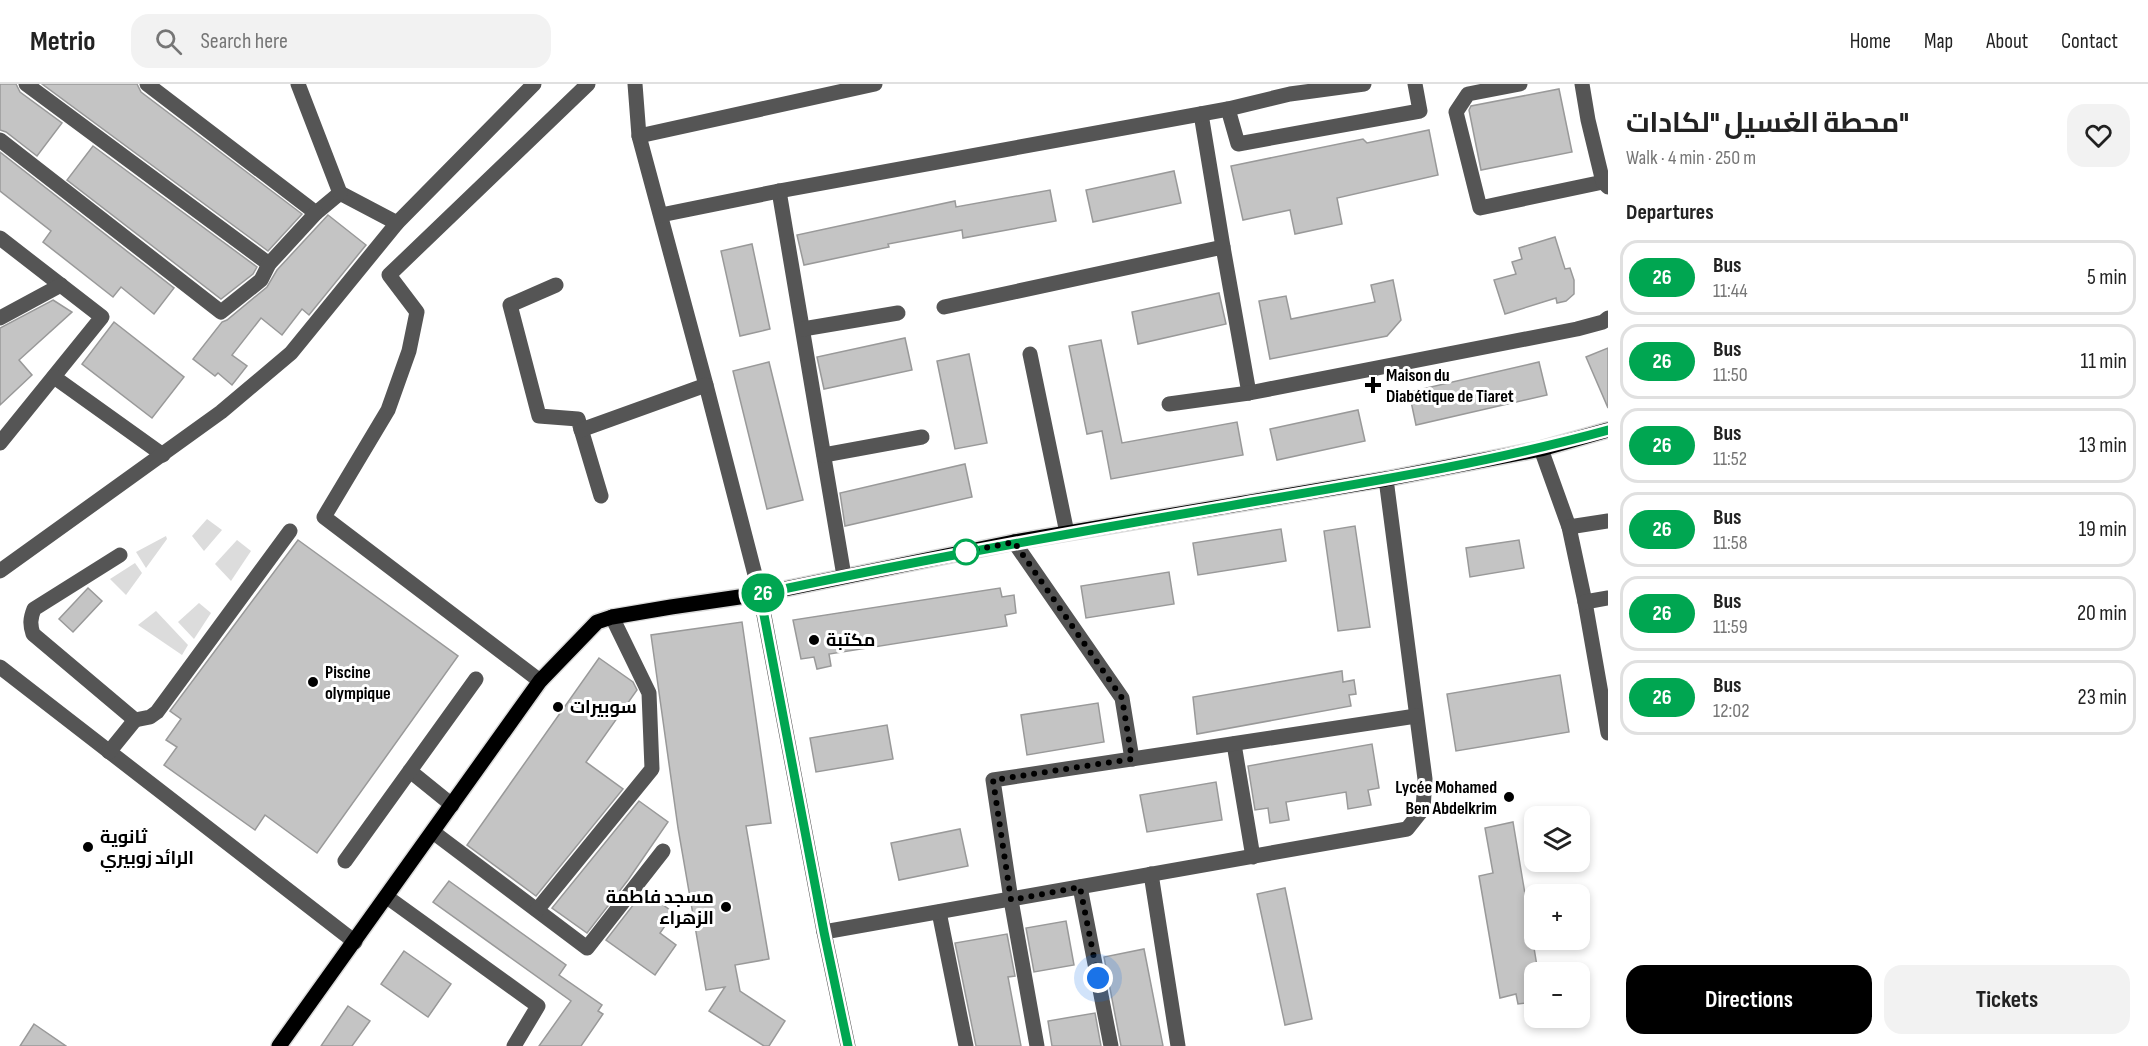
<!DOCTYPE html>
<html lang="en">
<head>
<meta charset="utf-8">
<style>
  body { margin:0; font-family:"Sofia Sans Condensed",Cairo,sans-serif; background:#f2f2f2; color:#222; height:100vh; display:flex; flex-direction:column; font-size:22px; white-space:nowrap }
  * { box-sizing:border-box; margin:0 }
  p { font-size:20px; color:#767676 }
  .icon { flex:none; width:33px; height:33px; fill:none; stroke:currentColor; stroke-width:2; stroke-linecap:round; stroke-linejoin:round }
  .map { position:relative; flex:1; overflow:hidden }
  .side { display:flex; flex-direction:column; background:#fff; width:540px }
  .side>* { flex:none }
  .badge { padding:0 12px; border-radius:20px; font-size:21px; line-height:39px }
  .tools { position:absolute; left:1524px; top:722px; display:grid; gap:12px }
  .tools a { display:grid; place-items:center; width:66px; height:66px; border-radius:12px; background:#fff; box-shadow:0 3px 9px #0003; font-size:30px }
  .you { position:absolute; width:30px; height:30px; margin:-15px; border:4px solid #fff; border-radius:50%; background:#1a73e8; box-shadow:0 0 0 9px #1a73e833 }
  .map>.badge { position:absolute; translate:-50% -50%; box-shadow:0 0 0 3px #fff }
  h2 { padding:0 18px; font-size:22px; line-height:54px }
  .round { display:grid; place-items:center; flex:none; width:63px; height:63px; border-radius:18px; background:#f2f2f2 }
  .headline { display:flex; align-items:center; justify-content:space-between; height:102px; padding:0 18px }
  h1 { font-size:28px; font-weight:700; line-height:45px }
  .button { display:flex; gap:12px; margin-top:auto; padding:12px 18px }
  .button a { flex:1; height:69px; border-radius:18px; background:#000; color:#fff; font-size:24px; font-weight:700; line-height:69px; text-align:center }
  .button a+a { background:#f2f2f2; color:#222 }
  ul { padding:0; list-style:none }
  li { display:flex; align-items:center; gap:18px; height:75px; margin:0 12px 9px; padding:0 6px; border:3px solid #e0e0e0; border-radius:18px }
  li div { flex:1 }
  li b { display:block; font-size:22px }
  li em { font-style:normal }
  li .badge { min-width:66px; font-weight:700; text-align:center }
  header { display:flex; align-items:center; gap:36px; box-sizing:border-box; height:84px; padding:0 30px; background:#fff; border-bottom:2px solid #e0e0e0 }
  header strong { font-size:28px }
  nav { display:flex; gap:33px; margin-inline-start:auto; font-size:21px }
  .search { width:420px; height:54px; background:#f2f2f2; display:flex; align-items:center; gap:15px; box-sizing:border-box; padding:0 21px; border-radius:18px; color:#767676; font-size:22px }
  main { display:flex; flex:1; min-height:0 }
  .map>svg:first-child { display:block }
  .green { fill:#dcdcdc }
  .building { fill:#c4c4c4; stroke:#999; stroke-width:1.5 }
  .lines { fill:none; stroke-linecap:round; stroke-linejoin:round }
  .major-casing { stroke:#dbdbdb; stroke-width:18 }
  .minor { stroke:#555; stroke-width:15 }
  .major { stroke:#000; stroke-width:15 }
  .line-casing { stroke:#fff; stroke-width:14 }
  .line { stroke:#00a651; stroke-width:9 }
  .walk { stroke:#000; stroke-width:6; stroke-dasharray:0 10.8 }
  .poi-dot { fill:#000; stroke:#fff; stroke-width:2 }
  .stop-dot { fill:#fff; stroke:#00a651; stroke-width:3 }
  .labels { text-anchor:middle; stroke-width:6; stroke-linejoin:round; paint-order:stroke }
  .poi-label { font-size:18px; font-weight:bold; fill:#000; stroke:#fff; text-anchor:start }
</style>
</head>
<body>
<header>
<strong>Metrio</strong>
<div class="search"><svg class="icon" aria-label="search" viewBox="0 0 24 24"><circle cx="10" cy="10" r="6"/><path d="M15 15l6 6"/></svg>Search here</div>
<nav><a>Home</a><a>Map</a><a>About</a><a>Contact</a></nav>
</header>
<main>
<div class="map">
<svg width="1608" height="962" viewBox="0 0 1608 962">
  <rect width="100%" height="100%" fill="#fff"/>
  <g class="green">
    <polygon points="207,435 222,446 204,467 192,452"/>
    <polygon points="166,452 167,455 146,484 136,468"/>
    <polygon points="237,456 251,467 231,497 215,480"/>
    <polygon points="135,479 142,489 126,511 110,495"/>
    <polygon points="199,519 211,529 194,555 178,538"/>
    <polygon points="156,527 188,561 182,571 138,541"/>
  </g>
  <g class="building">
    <polygon points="0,0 16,0 20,8 62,39 37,72 6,48 0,46"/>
    <polygon points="42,0 137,0 141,8 302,130 268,167"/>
    <polygon points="1559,5 1572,68 1481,86 1469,26 1471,22"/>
    <polygon points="1429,46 1438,91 1337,114 1342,140 1295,150 1290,126 1243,136 1231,82 1363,55 1367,59"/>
    <polygon points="93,62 257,183 253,190 221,215 67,96"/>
    <polygon points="0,68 174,204 154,230 121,203 113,213 43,158 51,147 0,107"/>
    <polygon points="1174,87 1181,119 1093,138 1086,106"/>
    <polygon points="1050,106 1056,137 963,154 962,146 888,160 889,163 804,181 797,151 955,117 956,123"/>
    <polygon points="328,131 366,161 309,231 302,225 282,251 261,234 232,271 247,282 232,301 218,289 215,292 193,275 222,238 227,236 267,203 277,186"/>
    <polygon points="1555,153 1565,185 1570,184 1574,196 1574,210 1566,217 1557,219 1556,214 1505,230 1494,196 1516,190 1512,178 1522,175 1519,164"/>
    <polygon points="752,160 770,245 740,252 721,167"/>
    <polygon points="1393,196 1401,236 1387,252 1270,275 1259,217 1286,212 1291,235 1375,218 1371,201"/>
    <polygon points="1219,209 1226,240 1138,260 1132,228"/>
    <polygon points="53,216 72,228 19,276 32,291 0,321 0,244"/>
    <polygon points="114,238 184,293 152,334 82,280"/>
    <polygon points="905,254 912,286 824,305 817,273"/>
    <polygon points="1101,256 1122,359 1237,338 1243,371 1111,395 1102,347 1087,350 1069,262"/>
    <polygon points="1608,264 1608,324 1586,273"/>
    <polygon points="969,270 987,359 955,365 937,277"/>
    <polygon points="769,278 803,416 767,425 733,287"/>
    <polygon points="1539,278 1547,311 1416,341 1409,308"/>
    <polygon points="1358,326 1365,357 1277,376 1270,345"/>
    <polygon points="965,380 972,413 845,442 840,409"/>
    <polygon points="1355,442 1370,543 1338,547 1324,447"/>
    <polygon points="1281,445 1286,477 1198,491 1193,459"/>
    <polygon points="298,456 458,572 317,769 265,731 255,746 164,681 177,663 166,656 181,635 170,627"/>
    <polygon points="1519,456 1524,484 1470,493 1466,464"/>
    <polygon points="1169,488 1174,520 1086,534 1081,502"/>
    <polygon points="88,504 102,517 73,548 59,535"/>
    <polygon points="1000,504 1002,513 1014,511 1016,529 1005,531 1007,542 829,570 831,582 817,585 814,573 801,575 793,536"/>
    <polygon points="742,538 771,739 746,742 769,875 735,881 740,907 785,937 769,962 764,962 709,927 725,903 706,906 678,744 651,551"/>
    <polygon points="599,574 633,598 637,606 586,678 623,705 536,812 467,761"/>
    <polygon points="1342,587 1343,598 1354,596 1356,610 1349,611 1351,622 1197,650 1193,613"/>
    <polygon points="1560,591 1569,648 1456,667 1447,610"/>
    <polygon points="1098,619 1104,658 1027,671 1021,631"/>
    <polygon points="887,641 893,675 816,688 810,654"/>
    <polygon points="1372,660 1379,704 1368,706 1371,721 1348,725 1346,708 1286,718 1289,736 1270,739 1268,724 1255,726 1248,682"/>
    <polygon points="1216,698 1222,736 1147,748 1140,711"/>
    <polygon points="639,717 668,738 628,796 587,849 552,824"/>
    <polygon points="1513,738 1538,888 1534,888 1534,918 1518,920 1516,910 1500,914 1479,792 1493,789 1485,744"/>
    <polygon points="960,745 968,782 899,796 891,759"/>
    <polygon points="449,797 566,881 559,891 602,921 598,927 603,930 581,962 539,962 571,917 433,818"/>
    <polygon points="1285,804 1312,935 1285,941 1257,810"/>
    <polygon points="644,807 674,829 660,849 676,861 655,891 606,856"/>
    <polygon points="1066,837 1074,881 1034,888 1026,844"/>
    <polygon points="1007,850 1015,892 1008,893 1021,962 976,962 955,859"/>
    <polygon points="1144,865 1163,962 1121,962 1104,873"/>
    <polygon points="404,867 451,900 428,933 381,900"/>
    <polygon points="348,922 370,937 352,962 321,962"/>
    <polygon points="1095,929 1101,962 1052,962 1048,937"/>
    <polygon points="34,940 66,962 20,962"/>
  </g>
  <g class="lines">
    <g class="major-casing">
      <polyline id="major" points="279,962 540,597 597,538 612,533 671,523 760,510 1014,458 1386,395 1541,365 1608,346"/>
    </g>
    <g class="minor">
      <polyline points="26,0 269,180"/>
      <polyline points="147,0 316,129 340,109 397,139"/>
      <polyline points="298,0 340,109"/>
      <polyline points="635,0 639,52 706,301 760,510 824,848 848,962"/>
      <polyline points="1520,0 1468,10 1456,28 1480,124 1603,98"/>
      <polyline points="1582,0 1588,36 1603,98 1608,103"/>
      <polyline points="1228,25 1238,60 1420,27 1415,0"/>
      <polyline points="1201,30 1223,163"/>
      <polyline points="639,52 875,0"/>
      <polyline points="0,56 221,228 261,196 269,180 316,129"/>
      <polyline points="779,107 844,492"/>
      <polyline points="661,131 779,107 1228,25 1290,10 1364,0"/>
      <polyline points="0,154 102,233 0,359"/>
      <polyline points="556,201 510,221 539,332 578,335 601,412"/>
      <polyline points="944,223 1223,163 1249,309 1577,245 1603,238 1608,234"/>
      <polyline points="0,234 61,201"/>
      <polyline points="803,245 898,229"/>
      <polyline points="1030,270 1067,449"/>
      <polyline points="54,293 163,371"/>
      <polyline points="1169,320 1249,309"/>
      <polyline points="581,346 706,301"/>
      <polyline points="1541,365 1569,443 1585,518 1608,649"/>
      <polyline points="824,371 922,353"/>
      <polyline points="1569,443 1608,437"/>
      <polyline points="1014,458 1122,614 1132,675"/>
      <path d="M120,471L34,525C30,535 30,541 33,550L135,636L150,633L157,628L290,447"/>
      <polyline points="0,487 221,328 291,269 397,139 534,0"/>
      <polyline points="1585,518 1608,514"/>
      <polyline points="0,583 355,858"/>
      <polyline points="540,597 324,433 388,326 409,267 417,228 389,191 588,0"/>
      <polyline points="1234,660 1253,773"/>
      <polyline points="109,668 135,636"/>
      <polyline points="410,687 452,721"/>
      <polyline points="433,748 587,864 663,767"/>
      <polyline points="345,777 476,595"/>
      <polyline points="1151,790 1178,962"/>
      <polyline points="1080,803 1111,962"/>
      <polyline points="387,813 538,922 514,962"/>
      <polyline points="537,826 652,685 649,609 612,533"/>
      <polyline points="939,828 966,962"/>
      <polyline points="824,848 1407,745 1423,725 1425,695 1386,395"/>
      <polyline points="1037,962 1011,816 993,696 1416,632"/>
    </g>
    <use href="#major" class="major"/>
  </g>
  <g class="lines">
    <g class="line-casing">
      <path id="line" d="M848,962L824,848L760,510C906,479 1053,452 1200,427C1337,403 1474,383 1608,346"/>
    </g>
    <use href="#line" class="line"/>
    <polyline class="walk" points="966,468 1014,458 1122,614 1132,675 993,696 1011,816 1080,803 1098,894"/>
  </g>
  <g class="poi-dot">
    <path d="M1370 292h6v6h6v6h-6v6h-6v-6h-6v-6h6z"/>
    <circle cx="814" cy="556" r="6"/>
    <circle cx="313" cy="598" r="6"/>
    <circle cx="558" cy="623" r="6"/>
    <circle cx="1509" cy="713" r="6"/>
    <circle cx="88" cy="763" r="6"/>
    <circle cx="726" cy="823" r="6"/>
  </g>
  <circle class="stop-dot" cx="966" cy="468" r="12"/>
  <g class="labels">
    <g class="poi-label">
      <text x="1386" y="297">Maison du<tspan x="1386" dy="21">Diabétique de Tiaret</tspan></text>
      <text x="826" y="562">مكتبة</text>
      <text x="325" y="594">Piscine<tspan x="325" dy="21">olympique</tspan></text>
      <text x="570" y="629">سوبيرات</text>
      <text x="1497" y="709" text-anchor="end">Lycée Mohamed<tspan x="1497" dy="21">Ben Abdelkrim</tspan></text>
      <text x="100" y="759">ثانوية<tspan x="100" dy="21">الرائد زوبيري</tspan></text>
      <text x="714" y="819" text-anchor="end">مسجد فاطمة<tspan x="714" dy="21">الزهراء</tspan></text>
    </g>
  </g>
</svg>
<div class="tools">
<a><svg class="icon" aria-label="layers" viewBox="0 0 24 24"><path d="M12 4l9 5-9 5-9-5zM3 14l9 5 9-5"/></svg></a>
<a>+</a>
<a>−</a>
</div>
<div class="you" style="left:1098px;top:894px"></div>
<b class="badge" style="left:763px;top:509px;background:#00a651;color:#fff">26</b>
</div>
<section class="side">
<div class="headline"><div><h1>محطة الغسيل &quot;لكادات&quot;</h1><p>Walk · 4 min · 250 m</p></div><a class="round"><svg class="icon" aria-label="heart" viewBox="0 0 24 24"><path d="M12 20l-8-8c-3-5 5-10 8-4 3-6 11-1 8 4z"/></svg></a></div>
<h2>Departures</h2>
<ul>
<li><span class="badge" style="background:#00a651;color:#fff">26</span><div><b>Bus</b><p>11:44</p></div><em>5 min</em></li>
<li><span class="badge" style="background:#00a651;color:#fff">26</span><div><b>Bus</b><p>11:50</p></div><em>11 min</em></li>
<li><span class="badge" style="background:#00a651;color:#fff">26</span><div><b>Bus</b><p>11:52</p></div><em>13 min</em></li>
<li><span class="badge" style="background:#00a651;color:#fff">26</span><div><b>Bus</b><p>11:58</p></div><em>19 min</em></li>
<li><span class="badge" style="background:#00a651;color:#fff">26</span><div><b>Bus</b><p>11:59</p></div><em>20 min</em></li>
<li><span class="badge" style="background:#00a651;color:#fff">26</span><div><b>Bus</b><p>12:02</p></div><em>23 min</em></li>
</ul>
<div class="button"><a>Directions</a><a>Tickets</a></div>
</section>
</main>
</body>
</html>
